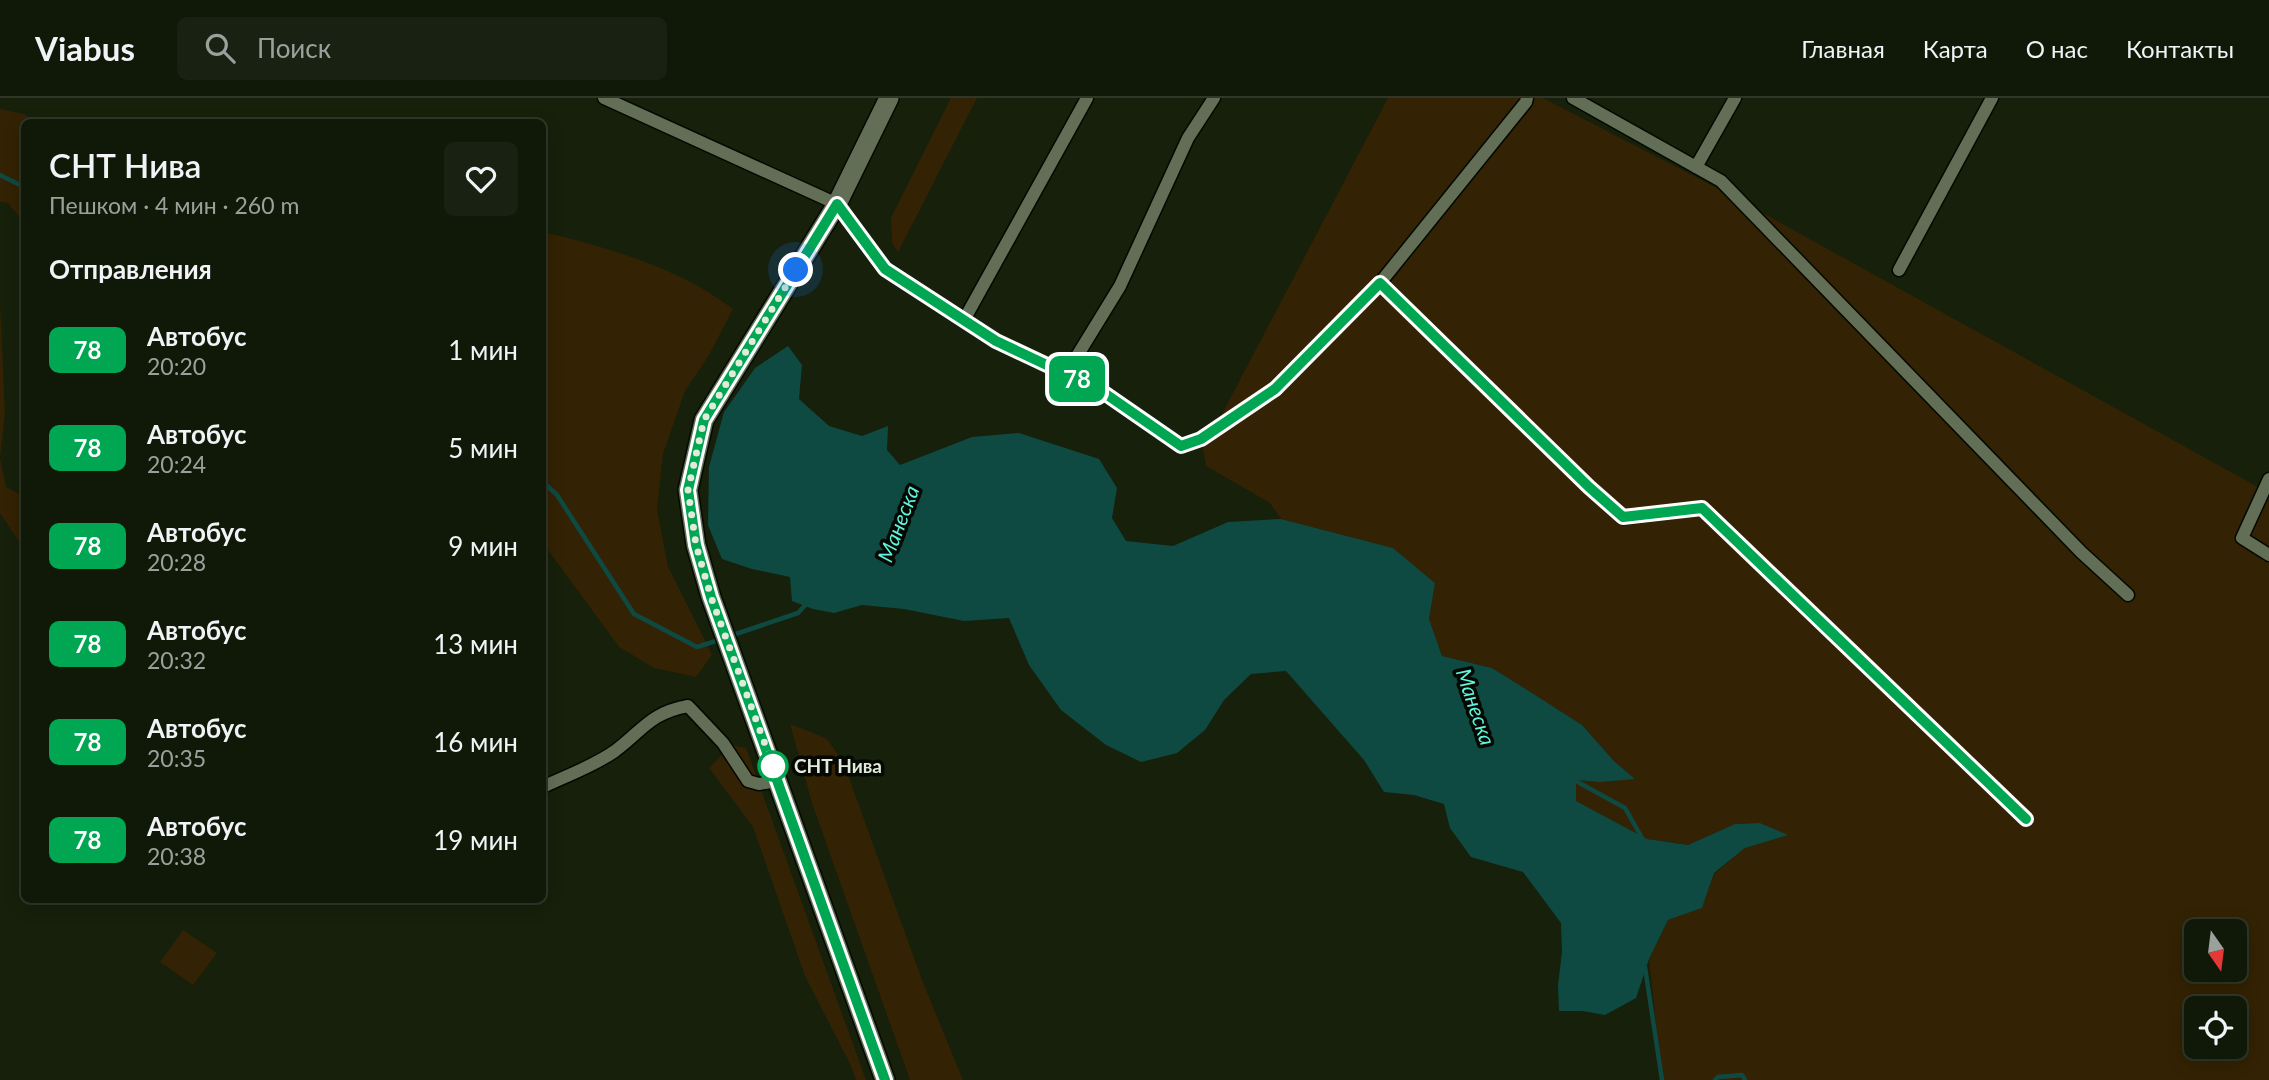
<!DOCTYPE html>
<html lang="ru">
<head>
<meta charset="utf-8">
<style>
  body { margin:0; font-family:Lato,sans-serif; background:#192112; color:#f1f3f6; height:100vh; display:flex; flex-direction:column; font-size:26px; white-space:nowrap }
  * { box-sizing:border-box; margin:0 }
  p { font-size:23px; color:#9ca09c }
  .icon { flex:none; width:38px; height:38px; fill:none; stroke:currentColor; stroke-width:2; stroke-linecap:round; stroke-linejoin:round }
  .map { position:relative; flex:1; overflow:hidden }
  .details { position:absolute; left:21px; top:21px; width:525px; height:784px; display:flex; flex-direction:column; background:#101808; border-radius:10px; box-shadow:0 4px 18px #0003,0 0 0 2px #303729 }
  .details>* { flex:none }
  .badge { padding:0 14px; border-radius:10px; font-size:24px; line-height:46px }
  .needle { width:46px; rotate:166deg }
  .buttons { position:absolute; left:2184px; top:821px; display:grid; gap:14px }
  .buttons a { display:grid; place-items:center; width:63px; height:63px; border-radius:10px; background:#101808; box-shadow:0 4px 18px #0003,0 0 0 2px #303729; font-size:35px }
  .you { position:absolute; width:35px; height:35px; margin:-18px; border:5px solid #fff; border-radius:50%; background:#1a73e8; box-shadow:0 0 0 10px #1a73e833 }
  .map>.badge { position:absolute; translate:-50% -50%; box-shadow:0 0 0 4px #fff }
  h2 { padding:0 28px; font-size:26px; line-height:63px }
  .round { display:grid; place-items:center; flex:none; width:74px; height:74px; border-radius:10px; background:#192112 }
  .overview { display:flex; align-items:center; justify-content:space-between; height:119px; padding:0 28px }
  h1 { font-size:33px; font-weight:600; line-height:52px }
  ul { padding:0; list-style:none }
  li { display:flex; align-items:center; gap:21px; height:98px; padding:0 28px }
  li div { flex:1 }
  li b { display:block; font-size:26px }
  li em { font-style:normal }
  li .badge { min-width:77px; font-weight:700; text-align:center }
  header { display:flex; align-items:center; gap:42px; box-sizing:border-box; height:98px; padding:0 35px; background:#101808; border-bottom:2px solid #303729 }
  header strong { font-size:33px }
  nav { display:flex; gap:38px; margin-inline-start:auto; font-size:24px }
  .search { width:490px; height:63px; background:#192112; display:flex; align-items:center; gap:18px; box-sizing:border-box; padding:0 24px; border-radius:10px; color:#9ca09c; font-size:26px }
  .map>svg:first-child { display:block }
  .green { fill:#332203; fill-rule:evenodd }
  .water { fill:#0e4a42 }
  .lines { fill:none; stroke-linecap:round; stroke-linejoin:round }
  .stream { stroke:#0e4a42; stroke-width:4.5 }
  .street-casing { stroke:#030900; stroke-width:15 }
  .secondary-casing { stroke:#030900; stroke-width:22 }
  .street { stroke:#626f56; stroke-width:12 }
  .secondary { stroke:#626f56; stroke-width:19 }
  .line-casing { stroke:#fff; stroke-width:16 }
  .line { stroke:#00a651; stroke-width:10 }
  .walk { stroke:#e2eadb; stroke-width:7; stroke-dasharray:0 12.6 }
  .stop-dot { fill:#fff; stroke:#00a651; stroke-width:3.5 }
  .labels { text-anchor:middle; stroke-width:7; stroke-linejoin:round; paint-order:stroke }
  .stop-label { font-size:19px; font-weight:bold; fill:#e2eadb; stroke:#050802; text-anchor:start }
  .water-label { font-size:21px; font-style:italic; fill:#5ef4dd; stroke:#050802 }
</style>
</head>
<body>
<header>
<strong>Viabus</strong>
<div class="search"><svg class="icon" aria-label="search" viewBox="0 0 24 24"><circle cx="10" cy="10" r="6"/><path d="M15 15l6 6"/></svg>Поиск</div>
<nav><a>Главная</a><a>Карта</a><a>О нас</a><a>Контакты</a></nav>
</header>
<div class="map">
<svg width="2269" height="982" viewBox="0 0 2269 982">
  <rect width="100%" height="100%" fill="#16200a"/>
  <g class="green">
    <polygon points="951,0 977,0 898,154 892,145 891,120"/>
    <path d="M1388,0H1543L1723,93L2267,394L2269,403V982H1662L1649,861L1668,822L1702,810L1714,776L1745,750L1787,737L1760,725L1736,726L1688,747L1647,741L1576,703V682L1600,684L1634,680L1614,663L1582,627L1492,570L1442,558L1429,521L1435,485L1393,450L1281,421L1270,405L1206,368L1201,341L1222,316ZM2196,833H2235V872H2196ZM2196,910H2235V948H2196Z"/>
    <polygon points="0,11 24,16 35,24 24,24 24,125 8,105 0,104"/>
    <path d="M543,134C607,149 680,170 733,211L709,257L685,293L663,356L657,411L668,469L712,557L696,579L654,570L619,549L543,445Z"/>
    <polygon points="0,205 5,315 0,360 6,389 24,398 24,451 0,415"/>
    <polygon points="790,626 826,640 843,663 922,882 963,982 910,982 812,705"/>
    <polygon points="732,647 746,650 866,982 856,982 850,966 805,878 753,729 709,670"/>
    <polygon points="183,832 217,855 193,887 160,864"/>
  </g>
  <polygon class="water" points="788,248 802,267 799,301 829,328 862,338 888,328 887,352 900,367 972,339 1019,335 1099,361 1117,390 1112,420 1126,443 1173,448 1228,424 1281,421 1393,450 1435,485 1429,521 1442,558 1492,570 1532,595 1582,627 1614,663 1635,681 1600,684 1576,682 1576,703 1647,741 1688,747 1735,726 1760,725 1788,737 1745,750 1714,775 1702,810 1668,822 1649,861 1636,900 1605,917 1583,913 1559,913 1558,887 1562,854 1561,825 1523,774 1471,759 1450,730 1444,706 1414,697 1384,694 1364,662 1286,573 1251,576 1224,602 1205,632 1177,655 1141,664 1106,647 1061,612 1029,567 1009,520 964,523 904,511 862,507 834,515 813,511 792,503 790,479 752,471 722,461 708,427 709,369 724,314 755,270"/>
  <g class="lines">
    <g class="stream">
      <polyline points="0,77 24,89"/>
      <polyline points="542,383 557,397 634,516 697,549 722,541"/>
      <polyline points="730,538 798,515 807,505"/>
      <polyline points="1574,682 1625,710 1642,740"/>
      <polyline points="1645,869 1662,982"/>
      <polyline points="1715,982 1718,979 1742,977 1745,982"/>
    </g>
    <g class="street-casing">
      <g id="street">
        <polyline points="604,0 837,106 885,171 996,243 1100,292 1181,348 1201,341 1275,291 1380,185 1526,4 1527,0"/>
        <polyline points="1573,0 1721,83 2081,454 2128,497"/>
        <polyline points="1696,69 1735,0"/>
        <polyline points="1899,172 1992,0"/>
        <polyline points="1380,185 1589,389 1623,420 1702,410 2026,721"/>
        <polyline points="964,222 1087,0"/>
        <polyline points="1066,276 1120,188 1188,40 1214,0"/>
        <polyline points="2269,381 2242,440 2269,457"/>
        <path d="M542,685L545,688C568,677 594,668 615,653C643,632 650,615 688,608L723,645L748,683L759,686L778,683"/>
      </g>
    </g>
    <g class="secondary-casing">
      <polyline id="secondary" points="885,982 711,499 696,447 688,392 704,322 837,106 889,0"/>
    </g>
    <use href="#street" class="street"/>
    <use href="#secondary" class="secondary"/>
  </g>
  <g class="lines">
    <g class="line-casing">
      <polyline id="line" points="885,982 711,499 696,447 688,392 704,322 837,106 885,171 996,243 1100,292 1181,348 1201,341 1275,291 1380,185 1589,389 1623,419 1702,410 2026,721"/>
    </g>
    <use href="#line" class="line"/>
    <polyline class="walk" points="773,668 711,499 696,447 688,392 704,322 796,172"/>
  </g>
  <circle class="stop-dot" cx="773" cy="668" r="14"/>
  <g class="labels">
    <g class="stop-label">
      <text x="794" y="675">СНТ Нива</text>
    </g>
    <g class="water-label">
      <text transform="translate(899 426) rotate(-69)" y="7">Манеска</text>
      <text transform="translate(1475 609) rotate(71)" y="7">Манеска</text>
    </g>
  </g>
</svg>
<div class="buttons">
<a><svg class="needle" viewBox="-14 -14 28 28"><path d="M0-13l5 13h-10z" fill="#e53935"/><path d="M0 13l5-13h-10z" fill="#9ca09c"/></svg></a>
<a><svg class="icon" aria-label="locate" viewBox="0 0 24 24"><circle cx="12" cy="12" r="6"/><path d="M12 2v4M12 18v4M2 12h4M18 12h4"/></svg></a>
</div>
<div class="you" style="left:796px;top:172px"></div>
<b class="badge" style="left:1077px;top:281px;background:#00a651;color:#fff">78</b>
<section class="details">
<div class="overview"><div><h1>СНТ Нива</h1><p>Пешком · 4 мин · 260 m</p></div><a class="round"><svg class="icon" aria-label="heart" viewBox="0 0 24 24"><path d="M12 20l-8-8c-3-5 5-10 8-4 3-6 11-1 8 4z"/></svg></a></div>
<h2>Отправления</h2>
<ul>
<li><span class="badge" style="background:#00a651;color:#fff">78</span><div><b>Автобус</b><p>20:20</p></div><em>1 мин</em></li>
<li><span class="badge" style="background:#00a651;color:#fff">78</span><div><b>Автобус</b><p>20:24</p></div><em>5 мин</em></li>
<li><span class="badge" style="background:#00a651;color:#fff">78</span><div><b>Автобус</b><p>20:28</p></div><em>9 мин</em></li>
<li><span class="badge" style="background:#00a651;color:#fff">78</span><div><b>Автобус</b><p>20:32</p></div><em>13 мин</em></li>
<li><span class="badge" style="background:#00a651;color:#fff">78</span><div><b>Автобус</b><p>20:35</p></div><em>16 мин</em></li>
<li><span class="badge" style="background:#00a651;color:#fff">78</span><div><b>Автобус</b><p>20:38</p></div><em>19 мин</em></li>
</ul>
</section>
</div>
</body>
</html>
